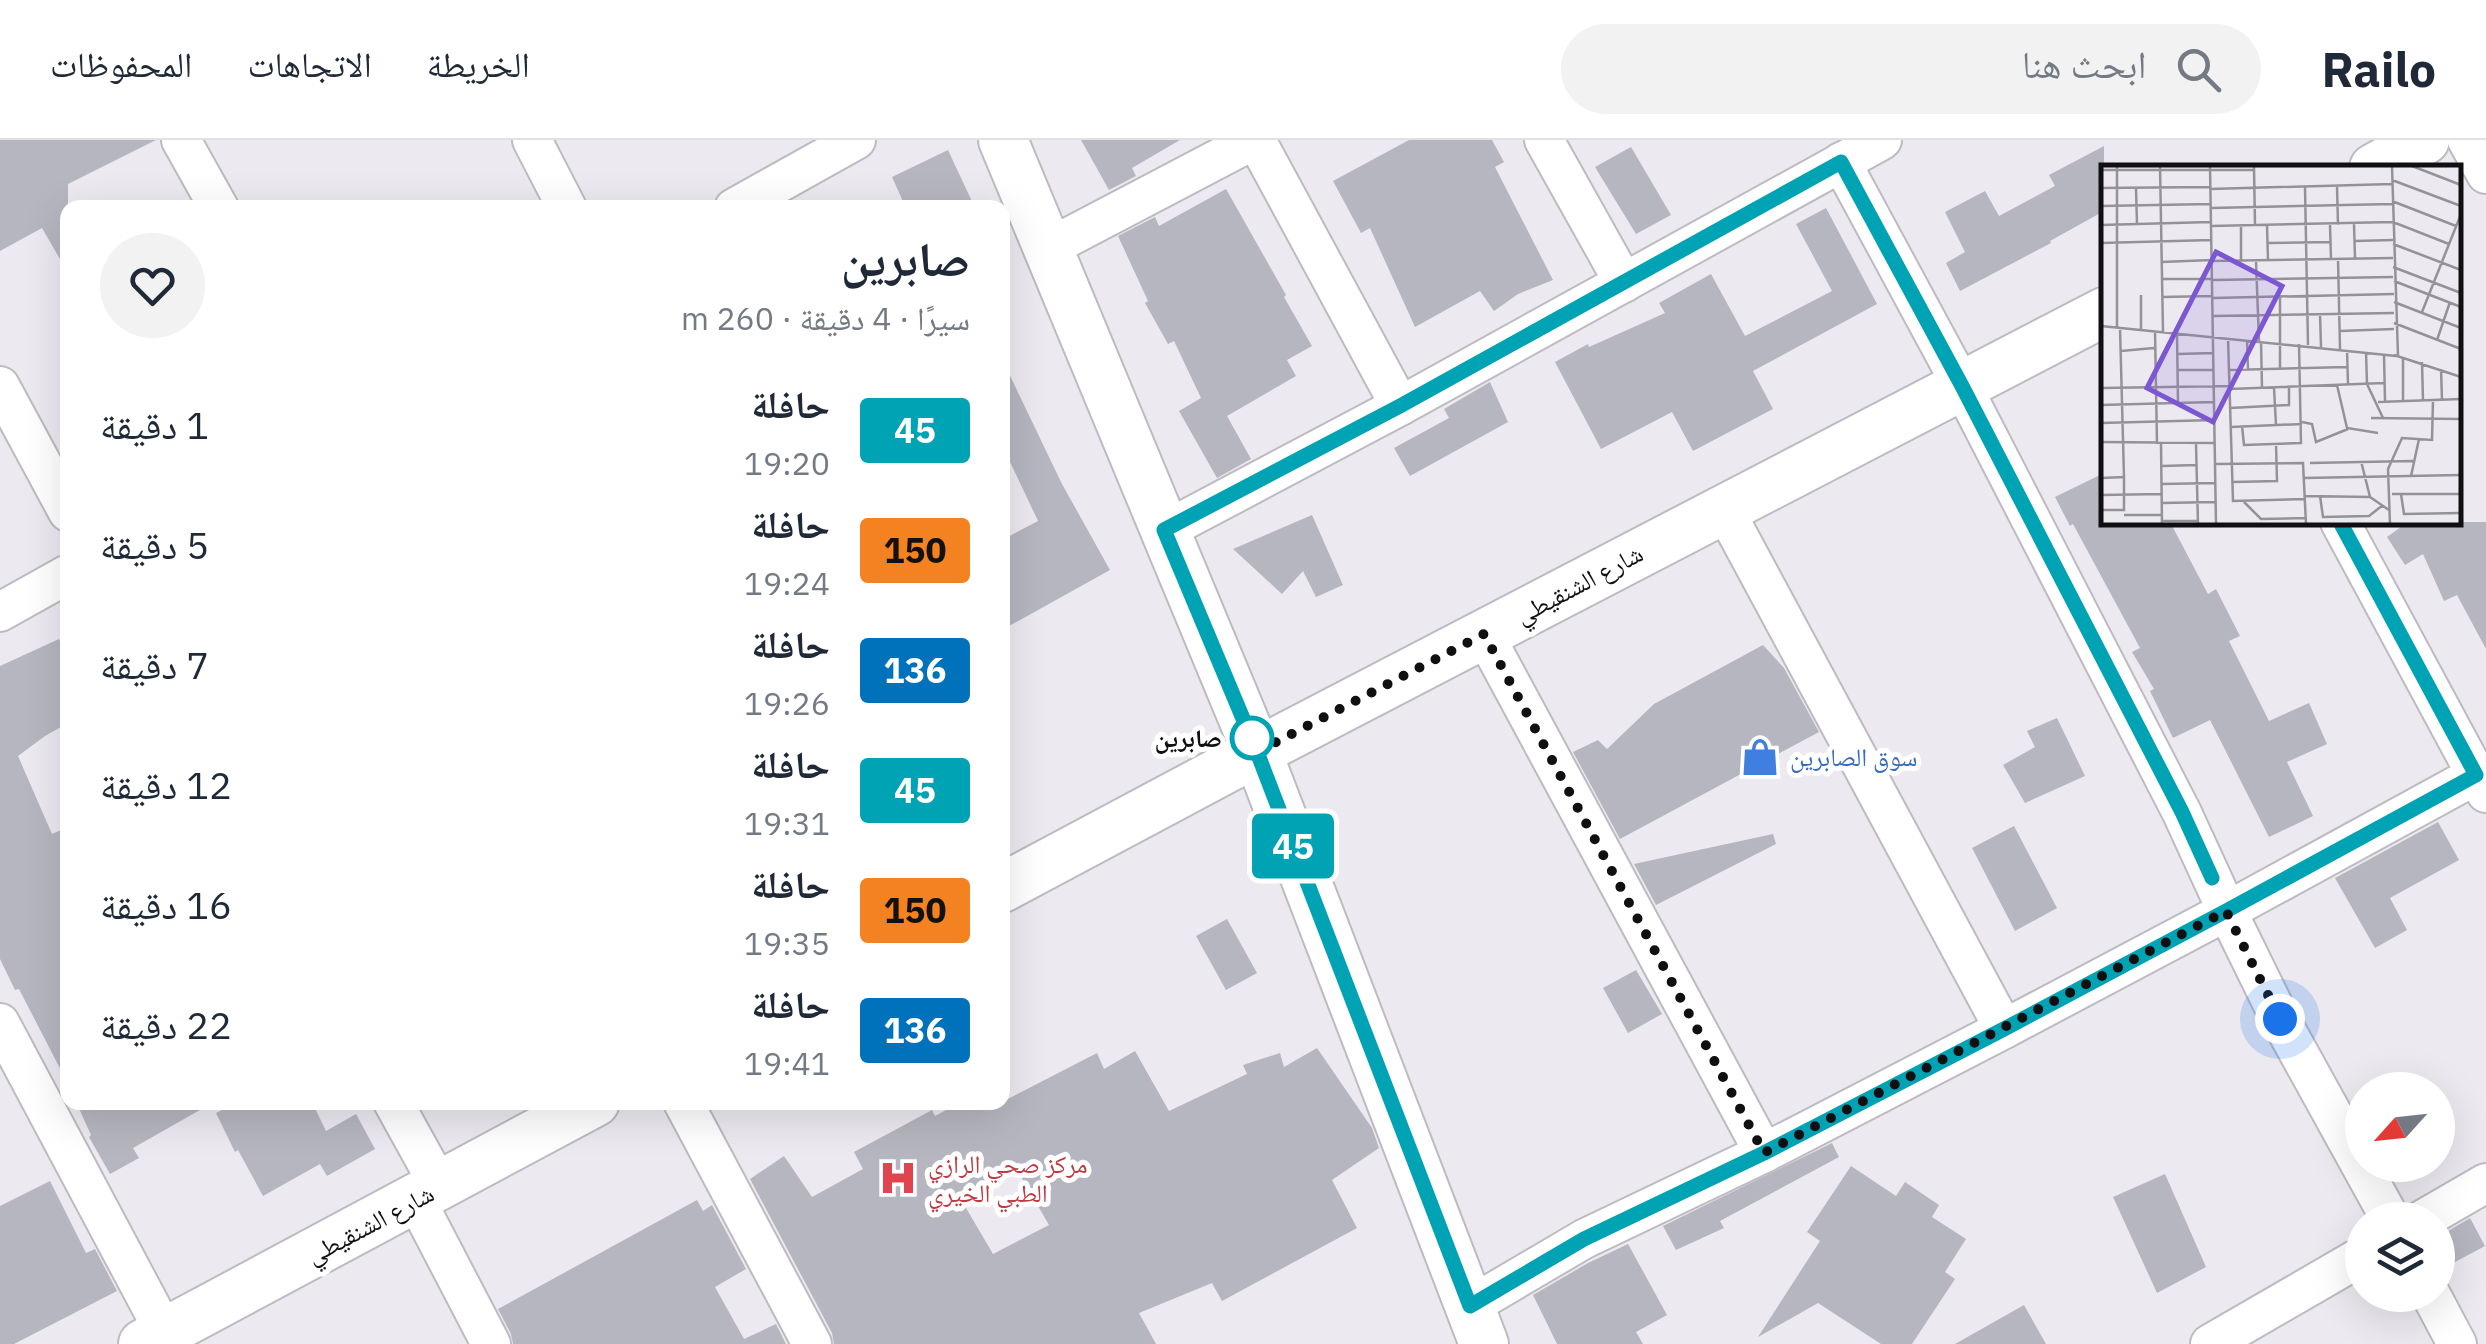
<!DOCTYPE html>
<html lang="ar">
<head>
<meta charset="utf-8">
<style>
  body { margin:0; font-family:"IBM Plex Sans","Noto Naskh Arabic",sans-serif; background:#f2f2f3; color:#1f2937; direction:rtl; height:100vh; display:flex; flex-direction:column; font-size:38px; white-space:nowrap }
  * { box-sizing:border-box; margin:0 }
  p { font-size:32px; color:#747a83 }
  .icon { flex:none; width:55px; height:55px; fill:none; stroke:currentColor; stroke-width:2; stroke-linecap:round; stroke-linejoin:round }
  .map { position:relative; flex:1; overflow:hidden; direction:ltr }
  .panel { position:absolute; left:60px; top:60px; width:950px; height:910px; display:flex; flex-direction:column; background:#fff; border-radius:20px; box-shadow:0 10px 40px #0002; direction:rtl }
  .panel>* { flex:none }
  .badge { padding:0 20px; border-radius:8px; font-size:35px; line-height:65px }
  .needle { width:65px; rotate:243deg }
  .buttons { position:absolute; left:2345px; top:932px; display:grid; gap:20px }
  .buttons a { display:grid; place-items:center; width:110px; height:110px; border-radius:50%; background:#fff; box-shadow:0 10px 40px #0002; font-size:50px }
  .you { position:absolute; width:50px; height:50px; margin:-25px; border:8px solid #fff; border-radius:50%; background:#1a73e8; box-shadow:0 0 0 15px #1a73e833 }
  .map>.badge { position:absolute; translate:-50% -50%; box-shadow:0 0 0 5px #fff }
  .round { display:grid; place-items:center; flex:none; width:105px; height:105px; border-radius:52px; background:#f2f2f3 }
  .head { display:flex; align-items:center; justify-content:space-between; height:170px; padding:0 40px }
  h1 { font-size:48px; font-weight:800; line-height:75px }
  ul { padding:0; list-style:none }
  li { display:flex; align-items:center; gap:30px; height:120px; padding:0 40px }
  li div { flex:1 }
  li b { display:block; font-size:38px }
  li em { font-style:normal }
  li .badge { min-width:110px; font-weight:700; text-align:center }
  header { display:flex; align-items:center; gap:60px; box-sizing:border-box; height:140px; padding:0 50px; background:#fff; border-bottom:2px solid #e0e1e3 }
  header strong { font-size:48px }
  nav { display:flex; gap:55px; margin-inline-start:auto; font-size:35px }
  .search { width:700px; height:90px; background:#f2f2f3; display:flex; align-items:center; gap:25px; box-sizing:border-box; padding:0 35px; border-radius:55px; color:#747a83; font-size:38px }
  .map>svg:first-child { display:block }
  .building { fill:#b5b6bf; fill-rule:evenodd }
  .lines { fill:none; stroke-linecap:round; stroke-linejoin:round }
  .minor-casing { stroke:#bebac1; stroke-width:42 }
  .tertiary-casing { stroke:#bebac1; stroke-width:52 }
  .minor { stroke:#fff; stroke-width:38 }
  .tertiary { stroke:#fff; stroke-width:48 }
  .line-casing { stroke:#fff; stroke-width:22 }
  .line { stroke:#00a3b4; stroke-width:15 }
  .walk { stroke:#100f11; stroke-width:10; stroke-dasharray:0 18 }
  .stop-dot { fill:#fff; stroke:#00a3b4; stroke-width:5 }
  .labels { text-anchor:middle; stroke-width:10; stroke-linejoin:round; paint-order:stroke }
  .street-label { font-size:25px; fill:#100f11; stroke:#fff }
  .stop-label { font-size:25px; font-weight:bold; fill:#100f11; stroke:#fff; text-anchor:end }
  .shop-label { font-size:25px; fill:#366cbe; stroke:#fff; text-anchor:start }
  .health-label { font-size:25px; fill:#be3a42; stroke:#fff; text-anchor:start }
  .inset-road { fill:none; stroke:#959297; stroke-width:2.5 }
  .view { fill:#7b57d1; fill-opacity:0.15; stroke:#7b57d1; stroke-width:5 }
  .inset-edge { fill:none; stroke:#100f11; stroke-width:5 }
</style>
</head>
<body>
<header>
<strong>Railo</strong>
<div class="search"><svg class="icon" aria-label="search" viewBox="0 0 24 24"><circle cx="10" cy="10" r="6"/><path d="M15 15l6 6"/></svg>ابحث هنا</div>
<nav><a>الخريطة</a><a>الاتجاهات</a><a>المحفوظات</a></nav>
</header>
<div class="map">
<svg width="2486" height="1204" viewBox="0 0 2486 1204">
  <rect width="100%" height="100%" fill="#ede9f1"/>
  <g class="building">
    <polygon points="0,0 156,0 68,44 68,133 42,88 0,111"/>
    <polygon points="1081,0 1180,0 1132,28 1136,36 1109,50"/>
    <polygon points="1409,0 1492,0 1504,22 1495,27 1553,140 1518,154 1494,171 1480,151 1415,187 1370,88 1361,93 1333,41"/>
    <polygon points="2104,6 2104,71 2050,101 2051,103 1960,151 1946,123 1965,112 1945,72 1985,51 1999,76 2055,46 2049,35"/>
    <polygon points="1631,7 1671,75 1636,94 1595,27"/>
    <polygon points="948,10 975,68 906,68 892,37"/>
    <polygon points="1226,49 1286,155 1284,157 1312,206 1287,220 1296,236 1227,276 1251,319 1217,338 1179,271 1201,258 1174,201 1168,204 1145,163 1148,161 1118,96 1155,77 1159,86"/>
    <polygon points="1826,68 1877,164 1753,231 1773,269 1693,311 1672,272 1601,309 1555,222 1588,204 1589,207 1665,173 1659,163 1711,134 1745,196 1832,151 1796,84"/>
    <polygon points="1002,219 1062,344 1110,430 1002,490 1002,400 1038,381 1002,305"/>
    <polygon points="1490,242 1508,282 1410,336 1394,308 1449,278 1444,269"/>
    <polygon points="2104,333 2104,382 2170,382 2208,454 2216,449 2240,496 2229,501 2269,581 2309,563 2327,604 2287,622 2313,676 2269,697 2210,580 2173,598 2150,551 2154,549 2132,512 2140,508 2073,384 2070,386 2055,357"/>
    <polygon points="1312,375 1343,445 1316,457 1303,431 1282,454 1233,409"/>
    <polygon points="2408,382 2486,382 2486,509 2457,455 2444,461 2423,414 2405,425 2387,397"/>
    <polygon points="59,499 68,517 68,583 45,596 18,616 52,694 68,687 68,944 19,849 15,850 0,819 0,526"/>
    <polygon points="1763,505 1784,528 1819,592 1620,699 1573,612 1598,600 1607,609 1654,564"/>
    <polygon points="2057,578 2085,636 2025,663 2003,625 2035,607 2027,591"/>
    <polygon points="2438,682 2459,720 2390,758 2407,790 2375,808 2335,738"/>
    <polygon points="2014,686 2057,768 2015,791 1972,708"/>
    <polygon points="1773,694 1776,704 1656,765 1634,724"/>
    <polygon points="1227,779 1257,833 1226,850 1196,796"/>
    <polygon points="1636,830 1662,874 1628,893 1603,848"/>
    <path d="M1317,908L1372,988L1379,1008L1332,1040L1357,1088L1222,1161L1212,1143L1139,1173L1156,1204H834L832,1193L750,1039L784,1016L812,1057L863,1029L854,1012L932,970L935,976L961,962H1002L1097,913L1104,929L1135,911L1169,971L1247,934L1243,925L1280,913L1284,927ZM1016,1028L1049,1085L993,1114L959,1056Z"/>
    <polygon points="76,962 214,962 133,1008 139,1018 110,1034 89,997 91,995"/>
    <polygon points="238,962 312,962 326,991 356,974 375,1009 327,1036 320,1024 263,1056 238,1010 235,1012 216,973"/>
    <polygon points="1832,1003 1839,1017 1720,1081 1724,1088 1676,1110 1663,1086"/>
    <polygon points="1851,1026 1896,1056 1905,1042 1939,1065 1932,1077 1966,1099 1945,1132 1955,1139 1912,1204 1881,1204 1818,1163 1758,1197 1820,1101 1807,1092"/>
    <polygon points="2165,1034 2206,1127 2157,1153 2113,1057"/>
    <polygon points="50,1041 86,1113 95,1109 117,1151 14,1204 0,1204 0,1066"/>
    <polygon points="697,1060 703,1071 712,1065 746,1129 715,1147 744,1199 776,1184 786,1204 513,1204 511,1194 498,1169"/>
    <polygon points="2470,1078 2485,1106 2438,1131 2438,1097"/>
    <polygon points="1628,1104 1667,1175 1636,1192 1643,1204 1557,1204 1533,1155 1588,1123"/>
    <polygon points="2024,1165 2046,1204 1955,1204"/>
  </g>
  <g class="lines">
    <g class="minor-casing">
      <g id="minor">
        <polyline points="181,0 219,68"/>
        <polyline points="532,0 567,68"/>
        <polyline points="1256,0 1400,266"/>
        <polyline points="1544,0 1624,143"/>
        <polyline points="2467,0 2486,34"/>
        <polyline points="1841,22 1962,246 2182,673 2227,771 2280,879 2391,1080"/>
        <polyline points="734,68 856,0"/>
        <polyline points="1048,108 1254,0"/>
        <polyline points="0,246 68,372"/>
        <polyline points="1724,369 2004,889"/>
        <polyline points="2340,382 2486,653"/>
        <polyline points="1164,391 1400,266 1882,0"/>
        <polyline points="0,472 68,434"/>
        <polyline points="1484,494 1764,1013"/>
        <polyline points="0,883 165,1193"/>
        <polyline points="393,962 440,1047"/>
        <polyline points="683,962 812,1204"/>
        <polyline points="416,1060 491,1204"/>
        <polyline points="2422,1080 2486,1043"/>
        <polyline points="2431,1155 2457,1204"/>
        <polyline points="1470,1166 1584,1099 1764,1013 2004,889 2227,771 2476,635"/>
        <polyline points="2210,1204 2362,1116"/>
      </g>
    </g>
    <g class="tertiary-casing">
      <g id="tertiary">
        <polyline points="1003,0 1257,612 1484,1204"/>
        <polyline points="2374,28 2425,0"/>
        <polyline points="1002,748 1257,612 2104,172"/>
        <polyline points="143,1204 595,962"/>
      </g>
    </g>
    <use href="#minor" class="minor"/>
    <use href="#tertiary" class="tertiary"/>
  </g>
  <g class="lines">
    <g class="line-casing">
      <polyline id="line" points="2212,738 2182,672 1962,246 1841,22 1400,266 1164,390 1257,612 1470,1166 1584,1099 1764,1013 2004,889 2226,771 2476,635 2340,382"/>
    </g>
    <use href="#line" class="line"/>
    <polyline class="walk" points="1252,598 1257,612 1484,494 1764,1013 2226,771 2280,879"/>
  </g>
  <defs>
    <g id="shop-bare" transform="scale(3)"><path d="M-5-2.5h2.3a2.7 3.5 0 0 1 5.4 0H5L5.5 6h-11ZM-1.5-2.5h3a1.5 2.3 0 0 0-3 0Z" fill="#3f7fe0" stroke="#fff" stroke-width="2.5" paint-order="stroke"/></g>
    <g id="hospital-bare" transform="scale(3)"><path d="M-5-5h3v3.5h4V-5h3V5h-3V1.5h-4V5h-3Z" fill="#e0444e" stroke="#fff" stroke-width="2.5" paint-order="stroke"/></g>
  </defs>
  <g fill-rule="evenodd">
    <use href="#shop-bare" x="1760" y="617"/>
    <use href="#hospital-bare" x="898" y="1038"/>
  </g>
  <circle class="stop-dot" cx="1252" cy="598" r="20"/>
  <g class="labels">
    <g class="street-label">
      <text transform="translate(1579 444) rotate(-28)" y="9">شارع الشنقيطي</text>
      <text transform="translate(370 1084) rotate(-28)" y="9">شارع الشنقيطي</text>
    </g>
    <g class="stop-label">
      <text x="1222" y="607">صابرين</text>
    </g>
    <g class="shop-label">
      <text x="1790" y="626">سوق الصابرين</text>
    </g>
    <g class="health-label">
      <text x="928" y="1033">مركز صحي الرازي<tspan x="928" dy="29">الطبي الخيري</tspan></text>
    </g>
  </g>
  <g transform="translate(2101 25)">
    <rect width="360" height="360" fill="#ede9f1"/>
    <path class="inset-road" d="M59,1L62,167M109,1L115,359M291,1L297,191M311,1L360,20M153,2L154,60M0,5H153M291,15L360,41M236,21L237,60M204,22L207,180M0,23L109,22M35,23L36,59M109,24L291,19M291,36L355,61M0,41L110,39M110,43L291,39M253,59L254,93M0,60L110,57M166,60L167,95M229,60L230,94M110,61L292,57L348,79M140,61V96M254,76L292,75M0,78L111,75M166,78L229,77M292,79L360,105M237,94L239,184M111,96L292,93M155,96L158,176M60,97L111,95M292,102L360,128M60,114H112M112,115L292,112M293,116L360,142M40,130V165M179,130V204M61,132L112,131M112,133L293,129M293,137L360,163M321,147L360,49M219,149L220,182M112,151L293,148M293,158L360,184M0,161L295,191M16,162V1M19,163L23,312M54,166L56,279M239,166L293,164M76,168L77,238M127,173L132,336L204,334M146,175L147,205M336,175L349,137M160,176L161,223M246,185L247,219M20,186L53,183M265,187L266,219L282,253M77,189L113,188M283,190L284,236M293,190L360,212M321,197L322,236M340,204L341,235M77,205H113M128,205L246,202M236,220L246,263L277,268M0,223L129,221M173,223L175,260M129,224L283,218M302,236V193M277,237L360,234M0,240L113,237M129,243L188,240V222M270,253L360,254M201,257L211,259L215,277L247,264M0,258L114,255M141,261L143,280L200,278L198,179M130,262L201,259M0,277L113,278M60,279L61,359M95,279L97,359M260,296L269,332M209,298L312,296M115,299L202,298L205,359M61,301L96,300M310,311L318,274M0,313L23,312V345H0M203,313L360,310M132,317L176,316L175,279M61,319L115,318M291,329H360M300,329L303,349L360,348M0,330L61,329M204,331L269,332L288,345M219,331L222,352L268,351L282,340M143,337L160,354L205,353M61,338L115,337M23,350H61M61,356H97M289,359L287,304L301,273L331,275L332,235"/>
    <path class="view" d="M115,87L181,121L112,257L46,223Z"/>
    <rect width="360" height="360" class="inset-edge"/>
  </g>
</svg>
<div class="buttons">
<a><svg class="needle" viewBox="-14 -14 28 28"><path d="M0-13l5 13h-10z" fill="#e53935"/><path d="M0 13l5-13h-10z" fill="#747a83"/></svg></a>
<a><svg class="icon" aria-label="layers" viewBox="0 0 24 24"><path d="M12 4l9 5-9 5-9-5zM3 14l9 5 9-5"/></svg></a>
</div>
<div class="you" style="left:2280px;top:879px"></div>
<b class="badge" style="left:1293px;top:706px;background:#00a3b4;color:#fff">45</b>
<section class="panel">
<div class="head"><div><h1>صابرين</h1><p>سيرًا · 4 دقيقة · 260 m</p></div><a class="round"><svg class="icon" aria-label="heart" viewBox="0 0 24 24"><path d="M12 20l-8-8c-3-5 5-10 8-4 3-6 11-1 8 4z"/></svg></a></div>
<ul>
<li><span class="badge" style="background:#00a3b4;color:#fff">45</span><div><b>حافلة</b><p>19:20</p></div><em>1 دقيقة</em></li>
<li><span class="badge" style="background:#f58220;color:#111">150</span><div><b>حافلة</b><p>19:24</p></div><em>5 دقيقة</em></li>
<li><span class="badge" style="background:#0072bc;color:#fff">136</span><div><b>حافلة</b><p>19:26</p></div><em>7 دقيقة</em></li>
<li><span class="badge" style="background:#00a3b4;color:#fff">45</span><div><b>حافلة</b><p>19:31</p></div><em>12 دقيقة</em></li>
<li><span class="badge" style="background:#f58220;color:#111">150</span><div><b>حافلة</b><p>19:35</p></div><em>16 دقيقة</em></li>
<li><span class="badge" style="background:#0072bc;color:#fff">136</span><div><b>حافلة</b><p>19:41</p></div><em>22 دقيقة</em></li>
</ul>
</section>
</div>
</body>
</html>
